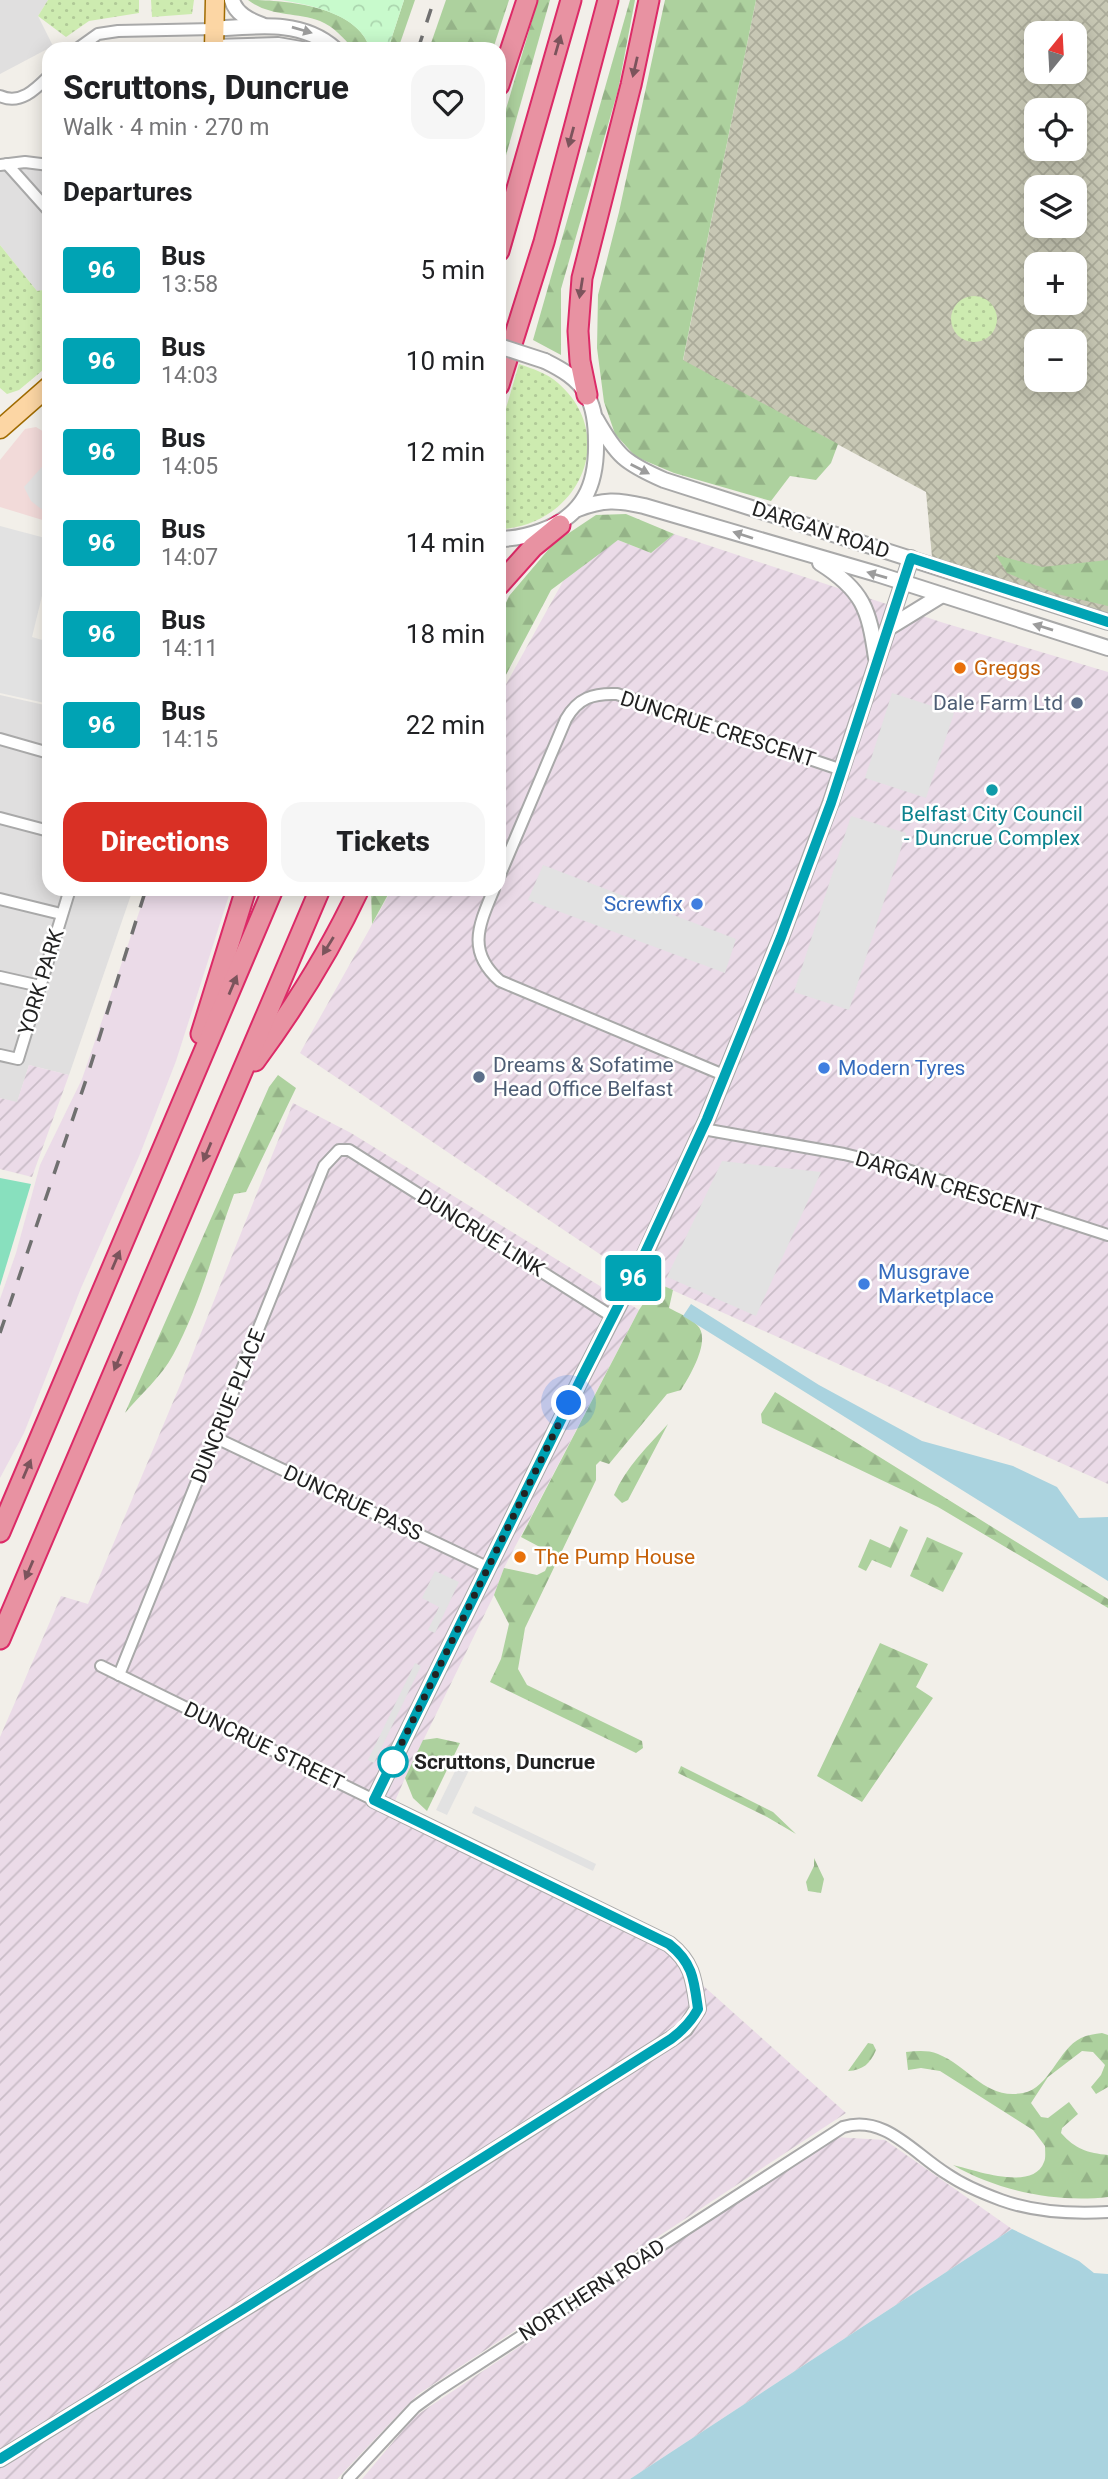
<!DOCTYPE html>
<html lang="en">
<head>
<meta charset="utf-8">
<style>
  body { margin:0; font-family:Roboto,sans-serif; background:#f6f6f6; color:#202124; height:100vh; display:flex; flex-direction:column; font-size:26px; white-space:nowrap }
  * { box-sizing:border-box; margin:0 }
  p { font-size:23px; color:#757577 }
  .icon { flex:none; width:38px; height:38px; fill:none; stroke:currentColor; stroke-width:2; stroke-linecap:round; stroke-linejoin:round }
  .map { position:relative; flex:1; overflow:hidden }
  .drawer { position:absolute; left:42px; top:42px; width:464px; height:854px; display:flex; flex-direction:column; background:#fff; border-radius:21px; box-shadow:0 4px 18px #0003 }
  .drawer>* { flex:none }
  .badge { padding:0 14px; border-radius:5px; font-size:24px; line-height:46px }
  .needle { width:46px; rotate:18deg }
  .fabs { position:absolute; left:1024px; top:21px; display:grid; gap:14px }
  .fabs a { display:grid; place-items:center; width:63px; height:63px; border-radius:14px; background:#fff; box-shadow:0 4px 18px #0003; font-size:35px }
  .you { position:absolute; width:35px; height:35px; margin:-18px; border:5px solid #fff; border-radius:50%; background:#1a73e8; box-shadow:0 0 0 10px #1a73e833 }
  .map>.badge { position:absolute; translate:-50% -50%; box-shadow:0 0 0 4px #fff }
  h2 { padding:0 21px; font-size:26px; line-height:63px }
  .round { display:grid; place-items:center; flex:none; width:74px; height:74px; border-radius:21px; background:#f6f6f6 }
  .overview { display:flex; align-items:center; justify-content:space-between; height:119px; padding:0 21px }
  h1 { font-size:33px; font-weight:800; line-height:52px }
  .button { display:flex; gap:14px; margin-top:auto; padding:14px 21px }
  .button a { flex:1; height:80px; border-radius:21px; background:#d93025; color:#fff; font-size:28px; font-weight:800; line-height:80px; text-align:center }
  .button a+a { background:#f6f6f6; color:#202124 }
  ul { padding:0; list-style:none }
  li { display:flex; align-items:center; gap:21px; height:91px; padding:0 21px }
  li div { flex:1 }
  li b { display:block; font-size:26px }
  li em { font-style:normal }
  li .badge { min-width:77px; font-weight:700; text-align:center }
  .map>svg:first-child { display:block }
  .residential { fill:#e0dfdf }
  .commercial { fill:#f2dad9 }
  .industrial { fill:url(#industrial-furrows) }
  .railway { fill:#ebdbe8 }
  .construction { fill:url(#construction-cross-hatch); fill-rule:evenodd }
  .grass { fill:url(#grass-dots) }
  .forest { fill:url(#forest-firs) }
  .park { fill:url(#park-crowns) }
  .pitch { fill:#88e0be }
  .parking { fill:#e2e2e2 }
  .water { fill:#aad3df }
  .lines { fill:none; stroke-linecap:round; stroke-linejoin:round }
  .minor-casing { stroke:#a9a9a9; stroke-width:14 }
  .tertiary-casing { stroke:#a9a9a9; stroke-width:18 }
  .primary-casing { stroke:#a06b00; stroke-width:21 }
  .motorway-casing { stroke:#dc2a67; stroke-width:23 }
  .minor { stroke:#fff; stroke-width:10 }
  .tertiary { stroke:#fff; stroke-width:14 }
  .primary { stroke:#fcd6a4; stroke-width:18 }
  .motorway { stroke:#e892a2; stroke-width:19 }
  .rail { stroke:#707070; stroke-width:3.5; stroke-dasharray:14 14; stroke-linecap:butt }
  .tertiary-bridge-casing { stroke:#a9a9a9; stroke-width:18; stroke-linecap:butt }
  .tertiary-bridge { stroke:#fff; stroke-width:14 }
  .oneway { fill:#9c9c9c }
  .oneway2 { fill:#7b545c }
  .line-casing { stroke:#fff; stroke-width:16 }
  .line { stroke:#00a3b4; stroke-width:10 }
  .walk { stroke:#222; stroke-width:7; stroke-dasharray:0 12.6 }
  .food-dot { fill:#e8710a; stroke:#fff; stroke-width:2.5 }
  .service-dot { fill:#5c6f8a; stroke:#fff; stroke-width:2.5 }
  .culture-dot { fill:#0f9aa8; stroke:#fff; stroke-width:2.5 }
  .shop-dot { fill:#3f7fe0; stroke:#fff; stroke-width:2.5 }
  .stop-dot { fill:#fff; stroke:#00a3b4; stroke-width:3.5 }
  .labels { text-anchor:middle; stroke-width:5; stroke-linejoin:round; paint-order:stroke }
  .street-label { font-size:21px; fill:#222; stroke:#fff }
  .food-label { font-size:21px; fill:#c56008; stroke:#fff; text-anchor:start }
  .service-label { font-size:21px; fill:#4e5e75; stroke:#fff; text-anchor:end }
  .culture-label { font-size:21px; fill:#0d838f; stroke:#fff }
  .shop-label { font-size:21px; fill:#366cbe; stroke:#fff; text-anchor:start }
  .stop-label { font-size:21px; font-weight:bold; fill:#222; stroke:#fff; text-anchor:start }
</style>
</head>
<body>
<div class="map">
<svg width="1108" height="2479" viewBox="0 0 1108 2479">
  <defs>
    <pattern id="industrial-furrows" width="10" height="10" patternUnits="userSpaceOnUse" patternTransform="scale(1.75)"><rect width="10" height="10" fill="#ebdbe8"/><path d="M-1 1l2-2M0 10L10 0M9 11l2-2" fill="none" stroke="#c9bcc7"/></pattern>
    <pattern id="construction-cross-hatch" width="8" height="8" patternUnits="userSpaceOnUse" patternTransform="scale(1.75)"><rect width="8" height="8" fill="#c7c7b4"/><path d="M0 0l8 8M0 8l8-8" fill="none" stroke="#abab9a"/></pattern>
    <pattern id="grass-dots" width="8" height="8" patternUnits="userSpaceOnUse" patternTransform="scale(1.75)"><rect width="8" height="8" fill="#cdebb0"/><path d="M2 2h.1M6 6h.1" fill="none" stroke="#b0c997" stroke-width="1.8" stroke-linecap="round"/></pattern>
    <pattern id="forest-firs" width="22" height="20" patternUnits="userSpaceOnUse" patternTransform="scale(1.75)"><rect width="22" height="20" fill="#add19e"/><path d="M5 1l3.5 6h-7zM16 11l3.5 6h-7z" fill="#95b388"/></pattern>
    <pattern id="park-crowns" width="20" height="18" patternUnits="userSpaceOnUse" patternTransform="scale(1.75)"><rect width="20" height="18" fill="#c8facc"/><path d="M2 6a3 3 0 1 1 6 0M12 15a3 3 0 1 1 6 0" fill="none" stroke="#acd6af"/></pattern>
  </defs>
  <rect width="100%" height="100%" fill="#f2efe9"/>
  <g class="residential">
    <polygon points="0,0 48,0 38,16 53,46 0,74"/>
    <polygon points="49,157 49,289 37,291 0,245 0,160"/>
    <polygon points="0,695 49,706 49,889 133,889 69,1075 29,1065 17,1103 0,1098"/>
  </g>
  <polygon class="commercial" points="36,427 49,435 49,522 0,507 0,460 25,429"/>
  <g class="industrial">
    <polygon points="674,534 944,623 1108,672 1108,1484 616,1265 300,1053 392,889 499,889 499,697 567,574 618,540 651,553"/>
    <polygon points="29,1065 69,1075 32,1177 0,1169 0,1098 17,1102"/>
    <polygon points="293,1103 351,1133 639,1310 504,1568 494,1595 405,1778 389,1815 662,1949 846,2113 417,2395 337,2479 0,2479 0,1737 61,1596 88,1604 181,1383"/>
    <polygon points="834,2137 885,2140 1012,2229 630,2479 362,2479 414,2417"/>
  </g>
  <polygon class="railway" points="147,889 231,889 176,1061 140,1154 81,1288 24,1433 0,1478 0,1299 16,1253 40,1165 82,1079"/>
  <path class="construction" d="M756,0H1108V613L932,557L926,492L683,361ZM1036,33H1074V72H1036ZM1036,110H1074V149H1036ZM1036,187H1074V226H1036ZM1036,264H1074V303H1036ZM1036,341H1074V380H1036Z"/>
  <g class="grass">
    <polygon points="48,0 139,0 139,13 89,21 66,37 38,16"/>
    <polygon points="151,0 194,0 192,14 152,17"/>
    <polygon points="0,245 37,291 49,289 49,365 19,390 7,394 0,388"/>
    <circle cx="974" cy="319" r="23"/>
    <path d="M519,364C533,369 547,373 558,383C619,436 579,524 502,529L499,528V432Z"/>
  </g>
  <g class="forest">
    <path d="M248,0C285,0 358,6 370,49H353C344,38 334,27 320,21C295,12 270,17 248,0Z"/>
    <polygon points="404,0 415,0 398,49 388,49"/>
    <polygon points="446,0 509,0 493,49 429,49"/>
    <polygon points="538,0 550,0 499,180 499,133"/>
    <polygon points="630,0 635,0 618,90 561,289 561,355 533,340"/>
    <polygon points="665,0 756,0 683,360 838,444 831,463 816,480 790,476 771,501 674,473 636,457 615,434 604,402 597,348 598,295 619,212"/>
    <polygon points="626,514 674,534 651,553 618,540 551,590 499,688 499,618 509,596 554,543 596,515"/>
    <polygon points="996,555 1042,567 1108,560 1108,606 1057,594 1007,573"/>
    <polygon points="371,889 391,889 372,924"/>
    <path d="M278,1075L296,1088L246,1192L234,1194C214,1247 201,1304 173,1355C162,1376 140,1395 125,1413L269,1087Z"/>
    <path d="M657,1283L673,1290L669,1308C678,1313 690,1317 697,1325C712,1339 690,1376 681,1390L667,1394L609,1464L600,1461L596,1465V1480L525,1628L518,1669L527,1685L642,1741L643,1748L636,1753L490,1682L501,1659L509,1624L494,1595L504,1568L537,1575L545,1571L553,1554L521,1537L639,1310Z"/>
    <polygon points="775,1392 1108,1599 1108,1608 938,1507 762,1423 761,1414"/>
    <path d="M668,1424L628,1500L622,1503L614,1495C626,1467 648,1446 668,1424Z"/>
    <polygon points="900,1526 908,1530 891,1568 872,1560 866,1571 858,1567 870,1539 890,1548"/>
    <polygon points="927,1537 963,1553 943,1592 910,1576"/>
    <polygon points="880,1643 928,1664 916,1687 933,1698 862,1802 817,1776"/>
    <polygon points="437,1738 460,1743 427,1811 413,1798 405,1778 423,1740"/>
    <polygon points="681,1766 773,1812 796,1834 767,1817 678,1773"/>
    <polygon points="814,1858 824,1879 821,1893 808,1891 806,1882 814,1866"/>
    <path d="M1102,2033L1108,2035V2087L1096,2094L1091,2087L1101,2075L1105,2065L1093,2052L1082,2051L1048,2077L1031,2103L1041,2117L1048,2118L1069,2102L1078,2114L1062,2128L1061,2133C1075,2149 1088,2153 1108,2155V2197C1056,2203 998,2191 953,2165C975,2170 1033,2192 1044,2162C1046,2158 1045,2151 1045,2146L1033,2130L940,2071L921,2068L908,2070L906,2052C917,2051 928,2050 938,2054C970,2067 985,2100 1023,2093C1050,2088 1058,2049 1081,2038C1087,2035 1095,2034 1102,2033Z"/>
    <path d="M868,2043L873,2044L876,2050C870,2064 863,2070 848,2071Z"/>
  </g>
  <path class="park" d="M281,0H404L388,49H370C360,15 312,5 281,0Z"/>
  <polygon class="pitch" points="0,1178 31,1184 0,1286"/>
  <g class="parking">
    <polygon points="49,459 49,515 31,501 24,487"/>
    <polygon points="0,526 49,539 49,567 32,637 49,642 49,704 0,693"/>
    <polygon points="892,693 954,713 926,798 865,778"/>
    <polygon points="851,816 906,833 849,1010 794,992"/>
    <polygon points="543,865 736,939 725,973 528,900"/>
    <polygon points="722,1161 821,1172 756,1316 667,1277"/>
    <polygon points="435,1571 459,1582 435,1633 428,1630 439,1607 422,1598"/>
    <polygon points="415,1663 421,1666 374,1763 368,1760"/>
    <polygon points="462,1757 473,1762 447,1815 436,1810"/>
    <polygon points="475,1806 596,1864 593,1871 472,1813"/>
  </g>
  <g class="water">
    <polygon points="691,1304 819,1385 922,1441 1013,1466 1057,1487 1079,1518 1108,1517 1108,1581 683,1316"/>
    <polygon points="1012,2229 1079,2261 1094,2273 1108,2274 1108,2479 630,2479"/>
  </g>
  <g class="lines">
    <g class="minor-casing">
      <g id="minor">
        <polyline points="77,49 98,34 118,31 214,29"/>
        <path d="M0,96C20,105 35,90 49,76"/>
        <polyline points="7,164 49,211"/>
        <polyline points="0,165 25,162 49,165"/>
        <polyline points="0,739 49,753"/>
        <polyline points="0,818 49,831"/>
        <path d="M499,877L566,719C578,698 593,693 617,694L842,770"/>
        <path d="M494,889C479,925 466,951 500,981L726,1076"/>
        <polyline points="0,899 61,914"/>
        <polyline points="0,977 40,986"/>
        <polyline points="0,1055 18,1059 70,889"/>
        <polyline points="703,1129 844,1154 898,1167 1108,1235"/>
        <polyline points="216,1438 489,1568"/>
        <polyline points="101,1666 374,1800"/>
        <polyline points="119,1675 324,1166 339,1150 349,1150 613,1317"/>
        <path d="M348,2479L415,2407L437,2391L843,2127C885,2114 914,2154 947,2174C963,2185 982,2193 1001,2200C1034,2212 1073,2214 1108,2212"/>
      </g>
    </g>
    <g class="tertiary-casing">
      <g id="tertiary">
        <path d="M232,0C236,14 249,20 262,25"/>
        <path d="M214,29C256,26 302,19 335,49"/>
        <polyline points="214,47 278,45 301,49"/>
        <path d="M596,419C617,456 625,463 664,480L1108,622"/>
        <path d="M578,509C603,499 618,500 644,506L877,574L1108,648"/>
        <path d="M499,539C514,539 527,536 541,531C583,516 597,486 596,442C596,426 595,410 587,395C578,378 561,369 545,361"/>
        <path d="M820,563C863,590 869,609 876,658"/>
        <polyline points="890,627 942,595"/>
        <path d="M0,2459L258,2300L671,2039L685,2029L698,2009C694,1980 693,1963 669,1944L374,1800L581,1379L644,1256L707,1119L781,937L831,802L911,558"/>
      </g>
    </g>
    <g class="primary-casing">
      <g id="primary">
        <polyline points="214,49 215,0"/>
        <polyline points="0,429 49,386"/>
      </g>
    </g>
    <g class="motorway-casing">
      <g id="motorway">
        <polyline points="499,85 527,0"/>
        <polyline points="499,251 571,0"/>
        <polyline points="499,385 544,242 608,0"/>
        <polyline points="587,395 580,361 578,331 582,278 631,85 649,0"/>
        <polyline points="499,585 533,547 560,525"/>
        <polyline points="201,1034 246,889"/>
        <path d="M255,1061C294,1008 331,949 359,889"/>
        <polyline points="0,1532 273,889"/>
        <polyline points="0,1639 320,889"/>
      </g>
    </g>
    <use href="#minor" class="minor"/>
    <use href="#tertiary" class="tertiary"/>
    <use href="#primary" class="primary"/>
    <use href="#motorway" class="motorway"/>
    <g class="rail">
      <polyline points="418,49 434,0"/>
      <polyline points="0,1333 87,1077 146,889"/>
    </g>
    <g class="tertiary-bridge-casing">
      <polyline id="tertiary-bridge" points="499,346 545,361"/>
    </g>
    <use href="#tertiary-bridge" class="tertiary-bridge"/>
  </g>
  <defs><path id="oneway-solid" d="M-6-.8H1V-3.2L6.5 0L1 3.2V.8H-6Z" transform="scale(1.75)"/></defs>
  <g class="oneway">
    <use href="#oneway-solid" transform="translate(302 30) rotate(16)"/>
    <use href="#oneway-solid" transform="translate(640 469) rotate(27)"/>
    <use href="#oneway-solid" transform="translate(743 535) rotate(-162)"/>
    <use href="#oneway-solid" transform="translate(877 575) rotate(-164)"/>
    <use href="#oneway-solid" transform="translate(1043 627) rotate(-163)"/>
  </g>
  <g class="oneway2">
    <use href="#oneway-solid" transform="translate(558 45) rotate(-74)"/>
    <use href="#oneway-solid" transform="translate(635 67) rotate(103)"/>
    <use href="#oneway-solid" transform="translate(571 137) rotate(105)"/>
    <use href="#oneway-solid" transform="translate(581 288) rotate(99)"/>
    <use href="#oneway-solid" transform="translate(328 946) rotate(122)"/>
    <use href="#oneway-solid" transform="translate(233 985) rotate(-67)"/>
    <use href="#oneway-solid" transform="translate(207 1152) rotate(113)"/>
    <use href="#oneway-solid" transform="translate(116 1260) rotate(-67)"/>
    <use href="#oneway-solid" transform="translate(118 1361) rotate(113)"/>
    <use href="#oneway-solid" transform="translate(27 1469) rotate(-67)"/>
    <use href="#oneway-solid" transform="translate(29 1570) rotate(113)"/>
  </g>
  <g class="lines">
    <g class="line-casing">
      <path id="line" d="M0,2459L243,2309L671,2039C683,2030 691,2022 698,2009C694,1980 693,1963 669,1944L374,1800L581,1379L644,1255L707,1119L781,937L831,803L911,558L1108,622"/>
    </g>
    <use href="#line" class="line"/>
    <polyline class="walk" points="393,1762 389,1769 569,1403"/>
  </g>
  <g class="food-dot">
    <circle cx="960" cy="668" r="7"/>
    <circle cx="520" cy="1557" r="7"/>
  </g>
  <g class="service-dot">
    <circle cx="1077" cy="703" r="7"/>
    <circle cx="479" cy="1077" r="7"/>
  </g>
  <circle class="culture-dot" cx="992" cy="790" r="7"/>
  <g class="shop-dot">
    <circle cx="697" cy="904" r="7"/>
    <circle cx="824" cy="1068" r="7"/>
    <circle cx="864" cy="1284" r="7"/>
  </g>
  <circle class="stop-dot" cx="393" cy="1762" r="14"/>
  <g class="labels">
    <g class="street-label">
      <text transform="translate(821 530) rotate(18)" y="7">DARGAN ROAD</text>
      <text transform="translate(718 729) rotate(18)" y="7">DUNCRUE CRESCENT</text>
      <text transform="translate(41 982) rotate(-73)" y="7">YORK PARK</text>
      <text transform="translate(948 1186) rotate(17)" y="7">DARGAN CRESCENT</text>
      <text transform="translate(481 1233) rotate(32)" y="7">DUNCRUE LINK</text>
      <text transform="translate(228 1406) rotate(-68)" y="7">DUNCRUE PLACE</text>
      <text transform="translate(353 1503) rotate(25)" y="7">DUNCRUE PASS</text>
      <text transform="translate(264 1746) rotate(26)" y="7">DUNCRUE STREET</text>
      <text transform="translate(592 2290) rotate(-33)" y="7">NORTHERN ROAD</text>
    </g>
    <g class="food-label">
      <text x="974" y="675">Greggs</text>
      <text x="534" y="1564">The Pump House</text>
    </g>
    <g class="service-label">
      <text x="1063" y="710">Dale Farm Ltd</text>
      <text x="493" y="1072" text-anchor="start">Dreams &amp; Sofatime<tspan x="493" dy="24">Head Office Belfast</tspan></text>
    </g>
    <g class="culture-label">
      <text x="992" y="821">Belfast City Council<tspan x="992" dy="24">- Duncrue Complex</tspan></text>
    </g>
    <g class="shop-label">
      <text x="683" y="911" text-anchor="end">Screwfix</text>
      <text x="838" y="1075">Modern Tyres</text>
      <text x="878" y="1279">Musgrave<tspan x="878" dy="24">Marketplace</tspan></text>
    </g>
    <g class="stop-label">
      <text x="414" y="1769">Scruttons, Duncrue</text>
    </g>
  </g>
</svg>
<div class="fabs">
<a><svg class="needle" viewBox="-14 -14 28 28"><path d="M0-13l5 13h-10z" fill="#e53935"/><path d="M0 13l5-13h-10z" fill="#757577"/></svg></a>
<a><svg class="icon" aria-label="locate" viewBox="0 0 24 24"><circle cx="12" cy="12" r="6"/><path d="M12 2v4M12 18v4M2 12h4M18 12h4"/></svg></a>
<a><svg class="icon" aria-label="layers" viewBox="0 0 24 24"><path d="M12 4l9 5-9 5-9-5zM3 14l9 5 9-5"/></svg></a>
<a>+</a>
<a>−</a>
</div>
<div class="you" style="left:569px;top:1403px"></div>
<b class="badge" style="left:633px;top:1278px;background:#00a3b4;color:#fff">96</b>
<section class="drawer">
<div class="overview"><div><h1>Scruttons, Duncrue</h1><p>Walk · 4 min · 270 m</p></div><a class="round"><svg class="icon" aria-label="heart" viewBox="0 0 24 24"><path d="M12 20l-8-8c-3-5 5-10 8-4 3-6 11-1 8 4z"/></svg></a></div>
<h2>Departures</h2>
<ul>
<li><span class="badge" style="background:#00a3b4;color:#fff">96</span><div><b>Bus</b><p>13:58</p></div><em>5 min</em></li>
<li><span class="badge" style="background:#00a3b4;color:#fff">96</span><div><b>Bus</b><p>14:03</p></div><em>10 min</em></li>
<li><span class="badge" style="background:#00a3b4;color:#fff">96</span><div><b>Bus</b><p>14:05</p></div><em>12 min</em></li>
<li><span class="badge" style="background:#00a3b4;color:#fff">96</span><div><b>Bus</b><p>14:07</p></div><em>14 min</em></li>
<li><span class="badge" style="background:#00a3b4;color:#fff">96</span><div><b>Bus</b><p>14:11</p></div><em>18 min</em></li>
<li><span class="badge" style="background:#00a3b4;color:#fff">96</span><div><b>Bus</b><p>14:15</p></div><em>22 min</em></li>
</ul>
<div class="button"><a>Directions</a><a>Tickets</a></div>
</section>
</div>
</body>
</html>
